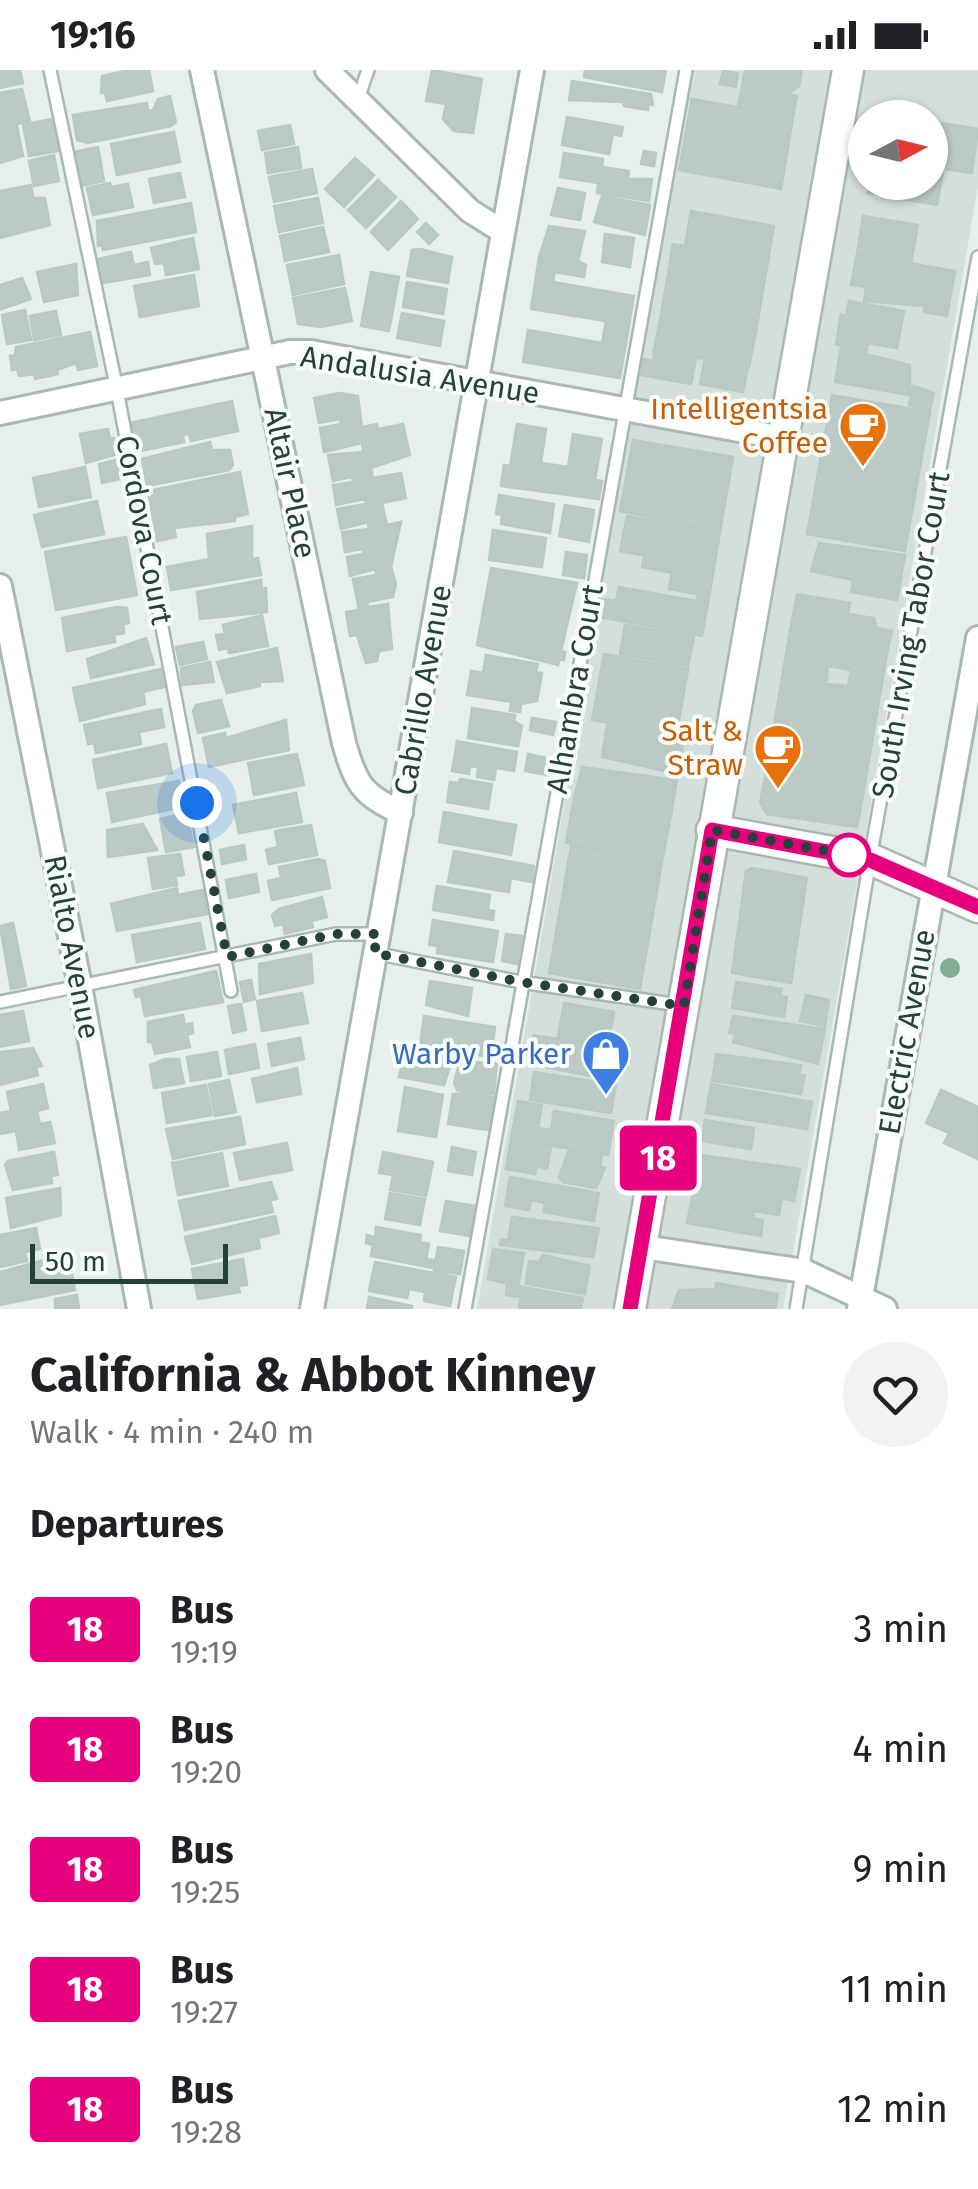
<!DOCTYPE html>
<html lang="en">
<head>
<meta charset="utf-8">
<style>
  body { margin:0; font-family:"Fira Sans",sans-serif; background:#f2f2f2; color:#202124; height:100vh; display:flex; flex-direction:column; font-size:38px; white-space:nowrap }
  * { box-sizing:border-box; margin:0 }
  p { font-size:32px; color:#757577 }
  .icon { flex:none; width:55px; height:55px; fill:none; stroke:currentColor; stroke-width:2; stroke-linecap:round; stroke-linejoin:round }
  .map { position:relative; height:1239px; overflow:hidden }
  .drawer { display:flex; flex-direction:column; background:#fff; flex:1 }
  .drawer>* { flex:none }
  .badge { padding:0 20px; border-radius:8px; font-size:35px; line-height:65px }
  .needle { width:65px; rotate:83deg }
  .controls { position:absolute; left:848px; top:30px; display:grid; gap:20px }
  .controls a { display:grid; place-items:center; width:100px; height:100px; border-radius:50%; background:#fff; box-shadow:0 2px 8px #0004; font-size:50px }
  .scale { position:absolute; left:30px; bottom:25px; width:198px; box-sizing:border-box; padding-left:10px; border:5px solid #24423a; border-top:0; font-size:28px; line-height:35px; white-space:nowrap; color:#24423a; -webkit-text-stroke:8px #f7fbf9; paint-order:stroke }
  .you { position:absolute; width:50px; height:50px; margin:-25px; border:8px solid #fff; border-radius:50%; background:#1a73e8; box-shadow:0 0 0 15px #1a73e833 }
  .map>.badge { position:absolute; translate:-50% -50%; box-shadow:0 0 0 5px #fff }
  h2 { padding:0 30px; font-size:38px; line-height:90px }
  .round { display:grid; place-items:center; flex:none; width:105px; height:105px; border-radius:52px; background:#f2f2f2 }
  .summary { display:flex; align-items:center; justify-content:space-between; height:170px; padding:0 30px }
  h1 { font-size:48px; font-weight:700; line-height:75px }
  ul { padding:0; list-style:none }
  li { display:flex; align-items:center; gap:30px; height:120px; padding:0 30px }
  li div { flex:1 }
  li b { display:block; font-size:38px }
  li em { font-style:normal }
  li .badge { min-width:110px; font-weight:700; text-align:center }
  .status { display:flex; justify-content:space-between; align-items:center; height:70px; padding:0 50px; background:#fff; direction:ltr }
  .status svg { height:28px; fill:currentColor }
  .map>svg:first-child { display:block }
  .built { fill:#d4dfda; fill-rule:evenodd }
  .building { fill:#bbcac4; stroke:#b8c9c2; stroke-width:2.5; fill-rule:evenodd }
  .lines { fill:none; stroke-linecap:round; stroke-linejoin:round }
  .service-casing { stroke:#a8b8b2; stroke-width:16 }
  .minor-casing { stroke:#a8b8b2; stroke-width:28 }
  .tertiary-casing { stroke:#a8b8b2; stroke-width:35 }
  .service { stroke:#fff; stroke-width:11 }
  .minor { stroke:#fff; stroke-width:22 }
  .tertiary { stroke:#fff; stroke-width:30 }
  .tree { fill:#80af93 }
  .line-casing { stroke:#fff; stroke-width:22 }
  .line { stroke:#e6007e; stroke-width:15 }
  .walk { stroke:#24423a; stroke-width:10; stroke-dasharray:0 18 }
  .stop-dot { fill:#fff; stroke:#e6007e; stroke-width:5 }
  .labels { text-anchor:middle; stroke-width:8; stroke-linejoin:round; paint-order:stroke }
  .street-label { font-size:30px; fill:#24423a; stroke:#f7fbf9 }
  .food-label { font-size:30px; fill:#c56008; stroke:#f7fbf9; text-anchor:end }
  .shop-label { font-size:30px; fill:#366cbe; stroke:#f7fbf9; text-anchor:end }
</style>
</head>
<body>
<div class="status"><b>19:16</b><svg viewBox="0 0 49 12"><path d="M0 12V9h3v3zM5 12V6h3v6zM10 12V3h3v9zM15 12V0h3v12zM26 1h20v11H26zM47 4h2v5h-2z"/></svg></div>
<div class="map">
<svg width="978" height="1239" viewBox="0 0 978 1239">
  <rect width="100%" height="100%" fill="#e6efeb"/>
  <path class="built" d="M691,0H978V117L783,1239H477ZM865,48H930V112H865Z"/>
  <g class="building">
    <polygon points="0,0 20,0 23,13 0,18"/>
    <polygon points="129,0 149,0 153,21 107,31 105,23 101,23 102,6"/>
    <polygon points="432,0 482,9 473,63 454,61 443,49 446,34 426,31"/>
    <polygon points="585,0 666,0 662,22 584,7"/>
    <polygon points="723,0 738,4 736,17 720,14"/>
    <polygon points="745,0 802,0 799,16 787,24 797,26 793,47 738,37"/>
    <polygon points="572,11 651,24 653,35 648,34 648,40 624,36 622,23 621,32 569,30"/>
    <polygon points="22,19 30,51 0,58 0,23"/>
    <polygon points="170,26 176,52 171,56 88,73 77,70 73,45 147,33 148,41 153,40 158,29"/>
    <polygon points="692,29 793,47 781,119 679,100"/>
    <polygon points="567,47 623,57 621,66 613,64 609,84 562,75"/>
    <polygon points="51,49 58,81 29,86 23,55"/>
    <polygon points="930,51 978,59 972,103 944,99 945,92 931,90 930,96"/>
    <polygon points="290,55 294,74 262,80 258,61"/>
    <polygon points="17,56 23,86 0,93 0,60"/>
    <polygon points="174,62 180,92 117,105 111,74"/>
    <polygon points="98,77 104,111 81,116 74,82"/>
    <polygon points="298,77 301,98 268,103 265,83"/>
    <polygon points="644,81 656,83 654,96 641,94"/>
    <polygon points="564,83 603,89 602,97 629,101 628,109 652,109 649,131 597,123 598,113 560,107"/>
    <polygon points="54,85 59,111 34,116 29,91"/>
    <polygon points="355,88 374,105 344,137 325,119"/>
    <polygon points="312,99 317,123 274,132 269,107"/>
    <polygon points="930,99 943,102 937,135 868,123 869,112 930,112"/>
    <polygon points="180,103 185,127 154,133 149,109"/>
    <polygon points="378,110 396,127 366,158 348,140"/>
    <polygon points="110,113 111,117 128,114 133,137 93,145 87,118"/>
    <polygon points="31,115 33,128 45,128 50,155 0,168 0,121"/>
    <polygon points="558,118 585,123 580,150 551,145"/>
    <polygon points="602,126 650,135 645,165 594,152"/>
    <polygon points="318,128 323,153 279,162 274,136"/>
    <polygon points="401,131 418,149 388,180 371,162"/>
    <polygon points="191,133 196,162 103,180 102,175 98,176 97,151"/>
    <polygon points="691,141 774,156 768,191 685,176"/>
    <polygon points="863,146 918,155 911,193 857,184"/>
    <polygon points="426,153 438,165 429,174 417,162"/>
    <polygon points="549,156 585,161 578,191 586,195 539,187"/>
    <polygon points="323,157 329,182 285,191 280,166"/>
    <polygon points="605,164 634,168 630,197 602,192"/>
    <polygon points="193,168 199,199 166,205 164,193 155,194 151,178"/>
    <polygon points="673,174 768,191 762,226 667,210"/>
    <polygon points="420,179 452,187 448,213 407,206 412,180"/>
    <polygon points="131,182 134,195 148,192 150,205 103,213 98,189"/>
    <polygon points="857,184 955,201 947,246 924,242 925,236 864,231 866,217 851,215"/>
    <polygon points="339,185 344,214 293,225 287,195"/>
    <polygon points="539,187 586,195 584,207 555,202 553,212 634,226 620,308 523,292 528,260 602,273 606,251 531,239"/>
    <polygon points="76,194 78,225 44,232 37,202"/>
    <polygon points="371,202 399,207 389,261 361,256"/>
    <polygon points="194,205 199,236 140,247 134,216"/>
    <polygon points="22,208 31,229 1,239 0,215"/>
    <polygon points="667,210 762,226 756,262 661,245"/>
    <polygon points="407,212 447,219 443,244 403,237"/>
    <polygon points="345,218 352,251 321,257 298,254 293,228"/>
    <polygon points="849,231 904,241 897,278 868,273 866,283 836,274 841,244 846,246"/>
    <polygon points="25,240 31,270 7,274 2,245"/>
    <polygon points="56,241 61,265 34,270 30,246"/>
    <polygon points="402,243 444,251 440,276 397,268"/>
    <polygon points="661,245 756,262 749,297 654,280"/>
    <polygon points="90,262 97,296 78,300 76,293 57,300 58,304 35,309 34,304 19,306 17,299 12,300 10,286 15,285 16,277"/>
    <polygon points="841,278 910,295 910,325 835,312"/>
    <polygon points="654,280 696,288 691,314 641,305 644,289 653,291"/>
    <polygon points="705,289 748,297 743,322 700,314"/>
    <polygon points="913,316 934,323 930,340 909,335"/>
    <polygon points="340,323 358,326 362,357 377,354 378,359 403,354 410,385 371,398 373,408 401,403 406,428 382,433 387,455 401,452 391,497 396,514 393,527 367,532 368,537 388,534 392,579 379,581 377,591 366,593 357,565 350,566 346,542 359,540 353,509 377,505 375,499 350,506 347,487 363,484 363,479 345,482 342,462 369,459 368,452 341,459 337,439 366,434 365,429 336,435 333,415 353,412 352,407 333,411 328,385 363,382 362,373 324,382 320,358 341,354 340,349 319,353 314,328"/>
    <polygon points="832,325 930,342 905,481 807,464"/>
    <polygon points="232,331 238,361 191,371 189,364 183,365 184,372 136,382 130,353"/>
    <polygon points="517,354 546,359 541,393 568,397 573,364 602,369 595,410 602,411 599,429 501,416 504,395 510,396"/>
    <polygon points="108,359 110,369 114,368 114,385 86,393 80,364"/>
    <polygon points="633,370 733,387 720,462 620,441"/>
    <polygon points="210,372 212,380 230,380 233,395 229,400 147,416 142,389"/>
    <polygon points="116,390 120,409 102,413 99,394"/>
    <polygon points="85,397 91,427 39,437 33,408"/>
    <polygon points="240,402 248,444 235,447 235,451 174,458 176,467 157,471 148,421"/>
    <polygon points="499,425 554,434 550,463 501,454 502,445 496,444"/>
    <polygon points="97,431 104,464 42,477 34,445"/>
    <polygon points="565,435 594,440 589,472 559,466"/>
    <polygon points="627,446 720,462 714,498 620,481"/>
    <polygon points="252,456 252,489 258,488 261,505 171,520 167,497 209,489 207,464"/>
    <polygon points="493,460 546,468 542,497 489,490"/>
    <polygon points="126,467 137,525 56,540 45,482"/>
    <polygon points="819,473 905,485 897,530 851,522 853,510 811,501"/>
    <polygon points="566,482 587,485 584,508 563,505"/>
    <polygon points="644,485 714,498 708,533 697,531 698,524 669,519 672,503 642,497"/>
    <polygon points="491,498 577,513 561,581 565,582 564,590 559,590 558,595 477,575"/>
    <polygon points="261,510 262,519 266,518 267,542 200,549 197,522"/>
    <polygon points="619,517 708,533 702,566 599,547 602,529 616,531"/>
    <polygon points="797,524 850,533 848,544 874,548 877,558 892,561 888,578 790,561"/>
    <polygon points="116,537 127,538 129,553 123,554 124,563 114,565 115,572 67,581 62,548"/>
    <polygon points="262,545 268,576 229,583 228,578 219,580 216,565 225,564 223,555"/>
    <polygon points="625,555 694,567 688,596 620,584"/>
    <path d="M790,561L888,578L880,625L782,608ZM828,596L851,600L848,616L826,614Z"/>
    <polygon points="146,568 154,594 91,608 87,589"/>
    <polygon points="203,572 207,589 180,595 176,577"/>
    <polygon points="277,578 283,611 259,612 260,616 227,623 217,592"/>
    <polygon points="604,584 688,599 675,673 606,661 608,653 592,650"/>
    <polygon points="486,585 538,594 536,602 542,603 537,631 521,634 520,642 510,641 511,632 467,625 471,601 483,603"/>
    <polygon points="210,592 214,612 182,615 181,598"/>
    <polygon points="161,599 164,617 143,622 145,634 80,651 73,618"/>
    <polygon points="782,608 880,625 865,714 767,696"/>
    <polygon points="221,630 229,656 198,663 193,641 196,635"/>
    <polygon points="472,638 515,645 514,651 522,656 518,676 468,668"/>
    <polygon points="161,639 164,657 139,662 141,674 96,683 94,673 88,674 84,655"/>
    <polygon points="532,648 556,652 553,665 530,660"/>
    <polygon points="286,650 289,680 209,697 203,668 225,663 226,668"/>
    <polygon points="606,661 683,675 678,704 602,687"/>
    <polygon points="457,671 517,682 514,701 496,698 494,710 477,707 478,697 470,696 469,704 452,701"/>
    <polygon points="166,674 172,703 98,718 93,690"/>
    <polygon points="297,684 304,715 254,725 248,693"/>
    <polygon points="528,684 551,689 548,705 525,701"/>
    <polygon points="767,696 865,714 857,757 767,744 760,733"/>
    <polygon points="582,697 677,710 671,745 574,728"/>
    <polygon points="460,709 492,714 488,739 447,732 450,712 459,713"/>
    <polygon points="179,711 183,737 112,752 107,723"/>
    <polygon points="296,723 302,752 239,763 233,735"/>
    <polygon points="574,728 671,745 662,792 566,773"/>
    <polygon points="444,742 516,755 511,785 439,772"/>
    <polygon points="186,743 194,777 166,782 160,749"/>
    <polygon points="143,754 157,780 108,787 107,760"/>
    <polygon points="311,755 317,785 269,794 266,780 278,777 275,761"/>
    <polygon points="244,775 246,789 222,794 220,780"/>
    <polygon points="571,776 662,792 640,919 549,903"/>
    <polygon points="454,781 534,796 532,812 511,808 509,822 448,812"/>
    <polygon points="180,784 184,805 175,806 177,815 153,819 148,788"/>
    <polygon points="318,789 325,791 330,818 272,830 268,811 281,808 279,797"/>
    <polygon points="752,798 807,808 791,913 732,903 746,801"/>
    <polygon points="256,804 259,822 229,828 226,810"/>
    <polygon points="437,816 490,825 488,840 494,841 493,850 433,840"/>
    <polygon points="177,818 178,825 203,820 207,844 117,861 111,834"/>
    <polygon points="322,827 327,847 311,851 313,857 285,864 283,854 275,856 272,845 279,839"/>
    <polygon points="433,850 498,861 493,892 437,883 438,876 429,875"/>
    <polygon points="13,853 26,916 11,919 0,856"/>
    <polygon points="200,853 205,879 137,892 132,865"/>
    <polygon points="506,864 522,866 517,894 502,891"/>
    <polygon points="311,884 313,913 260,924 259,894"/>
    <polygon points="216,901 223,932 145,946 141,926 136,927 134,920"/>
    <polygon points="251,910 255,929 244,932 240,912"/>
    <polygon points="430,911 472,918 468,946 426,935"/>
    <polygon points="736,912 782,919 780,926 787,927 784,947 732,938"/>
    <polygon points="302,923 308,953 262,961 257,931"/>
    <polygon points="806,925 829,930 825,956 800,951"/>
    <polygon points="564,933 614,942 608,975 558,967"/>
    <polygon points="241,934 246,960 233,963 228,936"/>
    <polygon points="23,941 29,971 0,977 0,945"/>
    <polygon points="183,945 185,955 192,953 193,963 187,965 190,977 155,984 152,972 148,972 148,952"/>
    <polygon points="424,946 495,957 491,987 420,976"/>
    <polygon points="733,946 825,959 818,994 733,972 735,964 729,963"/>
    <polygon points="534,965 610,977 616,982 612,1010 529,994"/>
    <polygon points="300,968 304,989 272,996 268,974"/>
    <polygon points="255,974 259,998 229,1004 225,980"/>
    <polygon points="33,978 42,996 36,997 38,1005 0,1015 0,982"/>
    <polygon points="406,978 449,986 452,991 444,1015 399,1007"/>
    <polygon points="217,982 221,1006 191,1011 187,987"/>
    <polygon points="716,984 801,995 799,1005 805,1005 801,1024 712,1011"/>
    <polygon points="165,989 179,989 184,1013 154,1018 150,995"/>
    <polygon points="460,991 497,994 494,1024 457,1020 454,1013"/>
    <polygon points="297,998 301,1024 257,1032 252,1009"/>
    <polygon points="534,1002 616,1015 611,1043 530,1030"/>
    <polygon points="229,1010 236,1042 215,1046 209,1014"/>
    <polygon points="43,1014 48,1038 37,1041 40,1054 50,1052 55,1073 19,1080 16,1061 0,1064 0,1043 11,1041 7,1022"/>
    <polygon points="711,1014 812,1032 807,1059 706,1043"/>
    <polygon points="206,1015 212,1045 167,1053 162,1023"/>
    <polygon points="405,1017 443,1025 436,1067 398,1061"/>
    <polygon points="941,1020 978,1037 978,1089 944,1073 949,1063 926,1053"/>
    <polygon points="466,1023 494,1027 488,1060 448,1054 453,1024"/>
    <polygon points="518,1031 542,1035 538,1058 551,1060 554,1041 614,1051 608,1085 511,1069"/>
    <polygon points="240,1047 245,1074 173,1089 166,1059"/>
    <polygon points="705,1050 754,1058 751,1079 702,1071"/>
    <polygon points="511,1069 551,1076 547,1099 537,1096 535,1104 506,1099"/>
    <polygon points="287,1073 292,1100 240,1110 234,1083"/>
    <polygon points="452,1077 476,1082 472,1105 448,1101"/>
    <polygon points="569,1080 602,1085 600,1097 605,1098 596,1118 563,1112 559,1107"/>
    <polygon points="54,1082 58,1105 51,1106 52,1113 13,1120 5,1095 8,1091"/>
    <polygon points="383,1082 433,1092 426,1126 390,1120 393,1105 379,1103"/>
    <polygon points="222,1083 228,1116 178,1125 172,1093"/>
    <polygon points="701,1085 800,1099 794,1131 782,1128 779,1145 754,1141 753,1148 763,1150 761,1166 687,1153"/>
    <polygon points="510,1107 599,1123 594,1151 544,1142 545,1133 531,1130 529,1140 505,1136"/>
    <polygon points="271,1112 277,1129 270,1130 273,1142 185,1160 179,1131"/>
    <polygon points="60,1118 61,1145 11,1158 6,1128"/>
    <polygon points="390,1123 425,1129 420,1155 385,1149"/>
    <polygon points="446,1131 475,1136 470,1166 440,1161"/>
    <polygon points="275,1146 279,1163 258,1168 260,1178 192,1194 185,1167"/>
    <polygon points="512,1147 599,1158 593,1187 500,1175 501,1169 508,1171"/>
    <polygon points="376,1157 421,1165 420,1172 429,1174 426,1189 435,1190 433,1198 371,1186 373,1175 366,1173 367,1165 375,1167"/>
    <polygon points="36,1158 40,1179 25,1182 27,1191 0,1197 0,1165"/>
    <polygon points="438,1177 464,1181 460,1204 434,1201"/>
    <polygon points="493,1179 524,1183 518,1216 488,1209"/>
    <polygon points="62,1185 63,1190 69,1189 75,1220 0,1235 0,1202"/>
    <polygon points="543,1185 590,1196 585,1224 526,1214 529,1191 539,1192"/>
    <polygon points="243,1189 247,1215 238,1216 240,1222 198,1229 192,1199"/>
    <polygon points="375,1192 456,1207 450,1236 424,1231 425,1222 409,1219 407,1228 369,1221"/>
    <polygon points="716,1213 778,1224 775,1239 672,1239 679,1220 715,1219"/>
    <polygon points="507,1214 583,1228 581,1239 519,1239 521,1227 506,1225"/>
    <polygon points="77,1225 79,1239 55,1239 55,1229"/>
    <polygon points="369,1227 412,1236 412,1239 367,1239"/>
  </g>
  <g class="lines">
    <g class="service-casing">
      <g id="service">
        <polyline points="50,0 117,320 231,921"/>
        <polyline points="358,29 368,0"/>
        <polyline points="374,883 521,912 679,935"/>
        <polyline points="0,932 336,864 378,864"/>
        <polyline points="465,1239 686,0"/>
        <polyline points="796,1239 870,789 978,187"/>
      </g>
    </g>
    <g class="minor-casing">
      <g id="minor">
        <path d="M202,0L344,673C356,715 362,724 401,743"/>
        <polyline points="327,0 470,141 502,161"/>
        <polyline points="0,343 290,282 311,282 783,368"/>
        <polyline points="0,516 80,916 139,1239"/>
        <polyline points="643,1177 804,1201 885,1239"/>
        <polyline points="312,1239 532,0"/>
        <polyline points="859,1239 978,568"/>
      </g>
    </g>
    <g class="tertiary-casing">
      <g id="tertiary">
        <polyline points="712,760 870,789 978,837"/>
        <polyline points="630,1239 848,0"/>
      </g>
    </g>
    <use href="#service" class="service"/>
    <use href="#minor" class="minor"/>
    <use href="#tertiary" class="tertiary"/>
  </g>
  <circle class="tree" cx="950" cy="898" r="10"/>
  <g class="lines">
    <g class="line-casing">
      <polyline id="line" points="630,1239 712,760 870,790 978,837"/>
    </g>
    <use href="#line" class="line"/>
    <polyline class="walk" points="197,733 227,887 336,864 378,864 374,883 521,912 684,936 712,760 849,785"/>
  </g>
  <defs>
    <g id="cafe-pin" transform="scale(2.5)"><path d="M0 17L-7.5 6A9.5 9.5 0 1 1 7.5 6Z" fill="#e8710a" stroke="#f7fbf9"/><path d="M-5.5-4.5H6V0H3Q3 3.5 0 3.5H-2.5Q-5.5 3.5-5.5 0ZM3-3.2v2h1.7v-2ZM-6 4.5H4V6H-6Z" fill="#fff"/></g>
    <g id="shop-pin" transform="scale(2.5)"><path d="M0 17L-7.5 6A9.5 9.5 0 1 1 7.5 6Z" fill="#3f7fe0" stroke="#f7fbf9"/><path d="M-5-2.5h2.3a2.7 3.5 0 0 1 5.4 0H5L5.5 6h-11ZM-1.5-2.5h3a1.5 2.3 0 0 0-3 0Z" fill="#fff"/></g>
  </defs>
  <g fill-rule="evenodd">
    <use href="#cafe-pin" x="863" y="356"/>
    <use href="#cafe-pin" x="778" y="678"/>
    <use href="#shop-pin" x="606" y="984"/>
  </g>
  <circle class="stop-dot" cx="849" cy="785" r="20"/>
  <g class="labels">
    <g class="street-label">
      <text transform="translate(420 305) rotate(9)" y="10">Andalusia Avenue</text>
      <text transform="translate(290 413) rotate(78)" y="10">Altair Place</text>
      <text transform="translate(144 460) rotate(79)" y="10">Cordova Court</text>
      <text transform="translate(911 565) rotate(-80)" y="10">South Irving Tabor Court</text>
      <text transform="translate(575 619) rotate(-80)" y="10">Alhambra Court</text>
      <text transform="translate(423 620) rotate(-80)" y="10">Cabrillo Avenue</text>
      <text transform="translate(72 877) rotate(79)" y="10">Rialto Avenue</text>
      <text transform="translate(907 962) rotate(-80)" y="10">Electric Avenue</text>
    </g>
    <g class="food-label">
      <text x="828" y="349">Intelligentsia<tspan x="828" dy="34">Coffee</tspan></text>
      <text x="743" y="671">Salt &amp;<tspan x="743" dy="34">Straw</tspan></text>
    </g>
    <g class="shop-label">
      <text x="571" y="994">Warby Parker</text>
    </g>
  </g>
</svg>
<div class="controls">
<a><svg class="needle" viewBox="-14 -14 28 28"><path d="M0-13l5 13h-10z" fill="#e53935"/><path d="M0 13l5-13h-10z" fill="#757577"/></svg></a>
</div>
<div class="scale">50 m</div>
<div class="you" style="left:197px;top:733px"></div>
<b class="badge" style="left:658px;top:1088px;background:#e6007e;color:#fff">18</b>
</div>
<section class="drawer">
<div class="summary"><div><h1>California &amp; Abbot Kinney</h1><p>Walk · 4 min · 240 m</p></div><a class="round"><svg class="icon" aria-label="heart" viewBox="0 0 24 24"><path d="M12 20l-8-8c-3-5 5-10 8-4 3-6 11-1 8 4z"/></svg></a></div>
<h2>Departures</h2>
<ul>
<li><span class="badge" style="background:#e6007e;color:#fff">18</span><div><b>Bus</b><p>19:19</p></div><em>3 min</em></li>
<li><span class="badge" style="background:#e6007e;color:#fff">18</span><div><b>Bus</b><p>19:20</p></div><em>4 min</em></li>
<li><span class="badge" style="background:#e6007e;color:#fff">18</span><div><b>Bus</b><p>19:25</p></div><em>9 min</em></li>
<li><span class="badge" style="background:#e6007e;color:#fff">18</span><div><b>Bus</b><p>19:27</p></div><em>11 min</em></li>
<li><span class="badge" style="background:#e6007e;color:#fff">18</span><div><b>Bus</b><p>19:28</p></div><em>12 min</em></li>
</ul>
</section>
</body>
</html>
